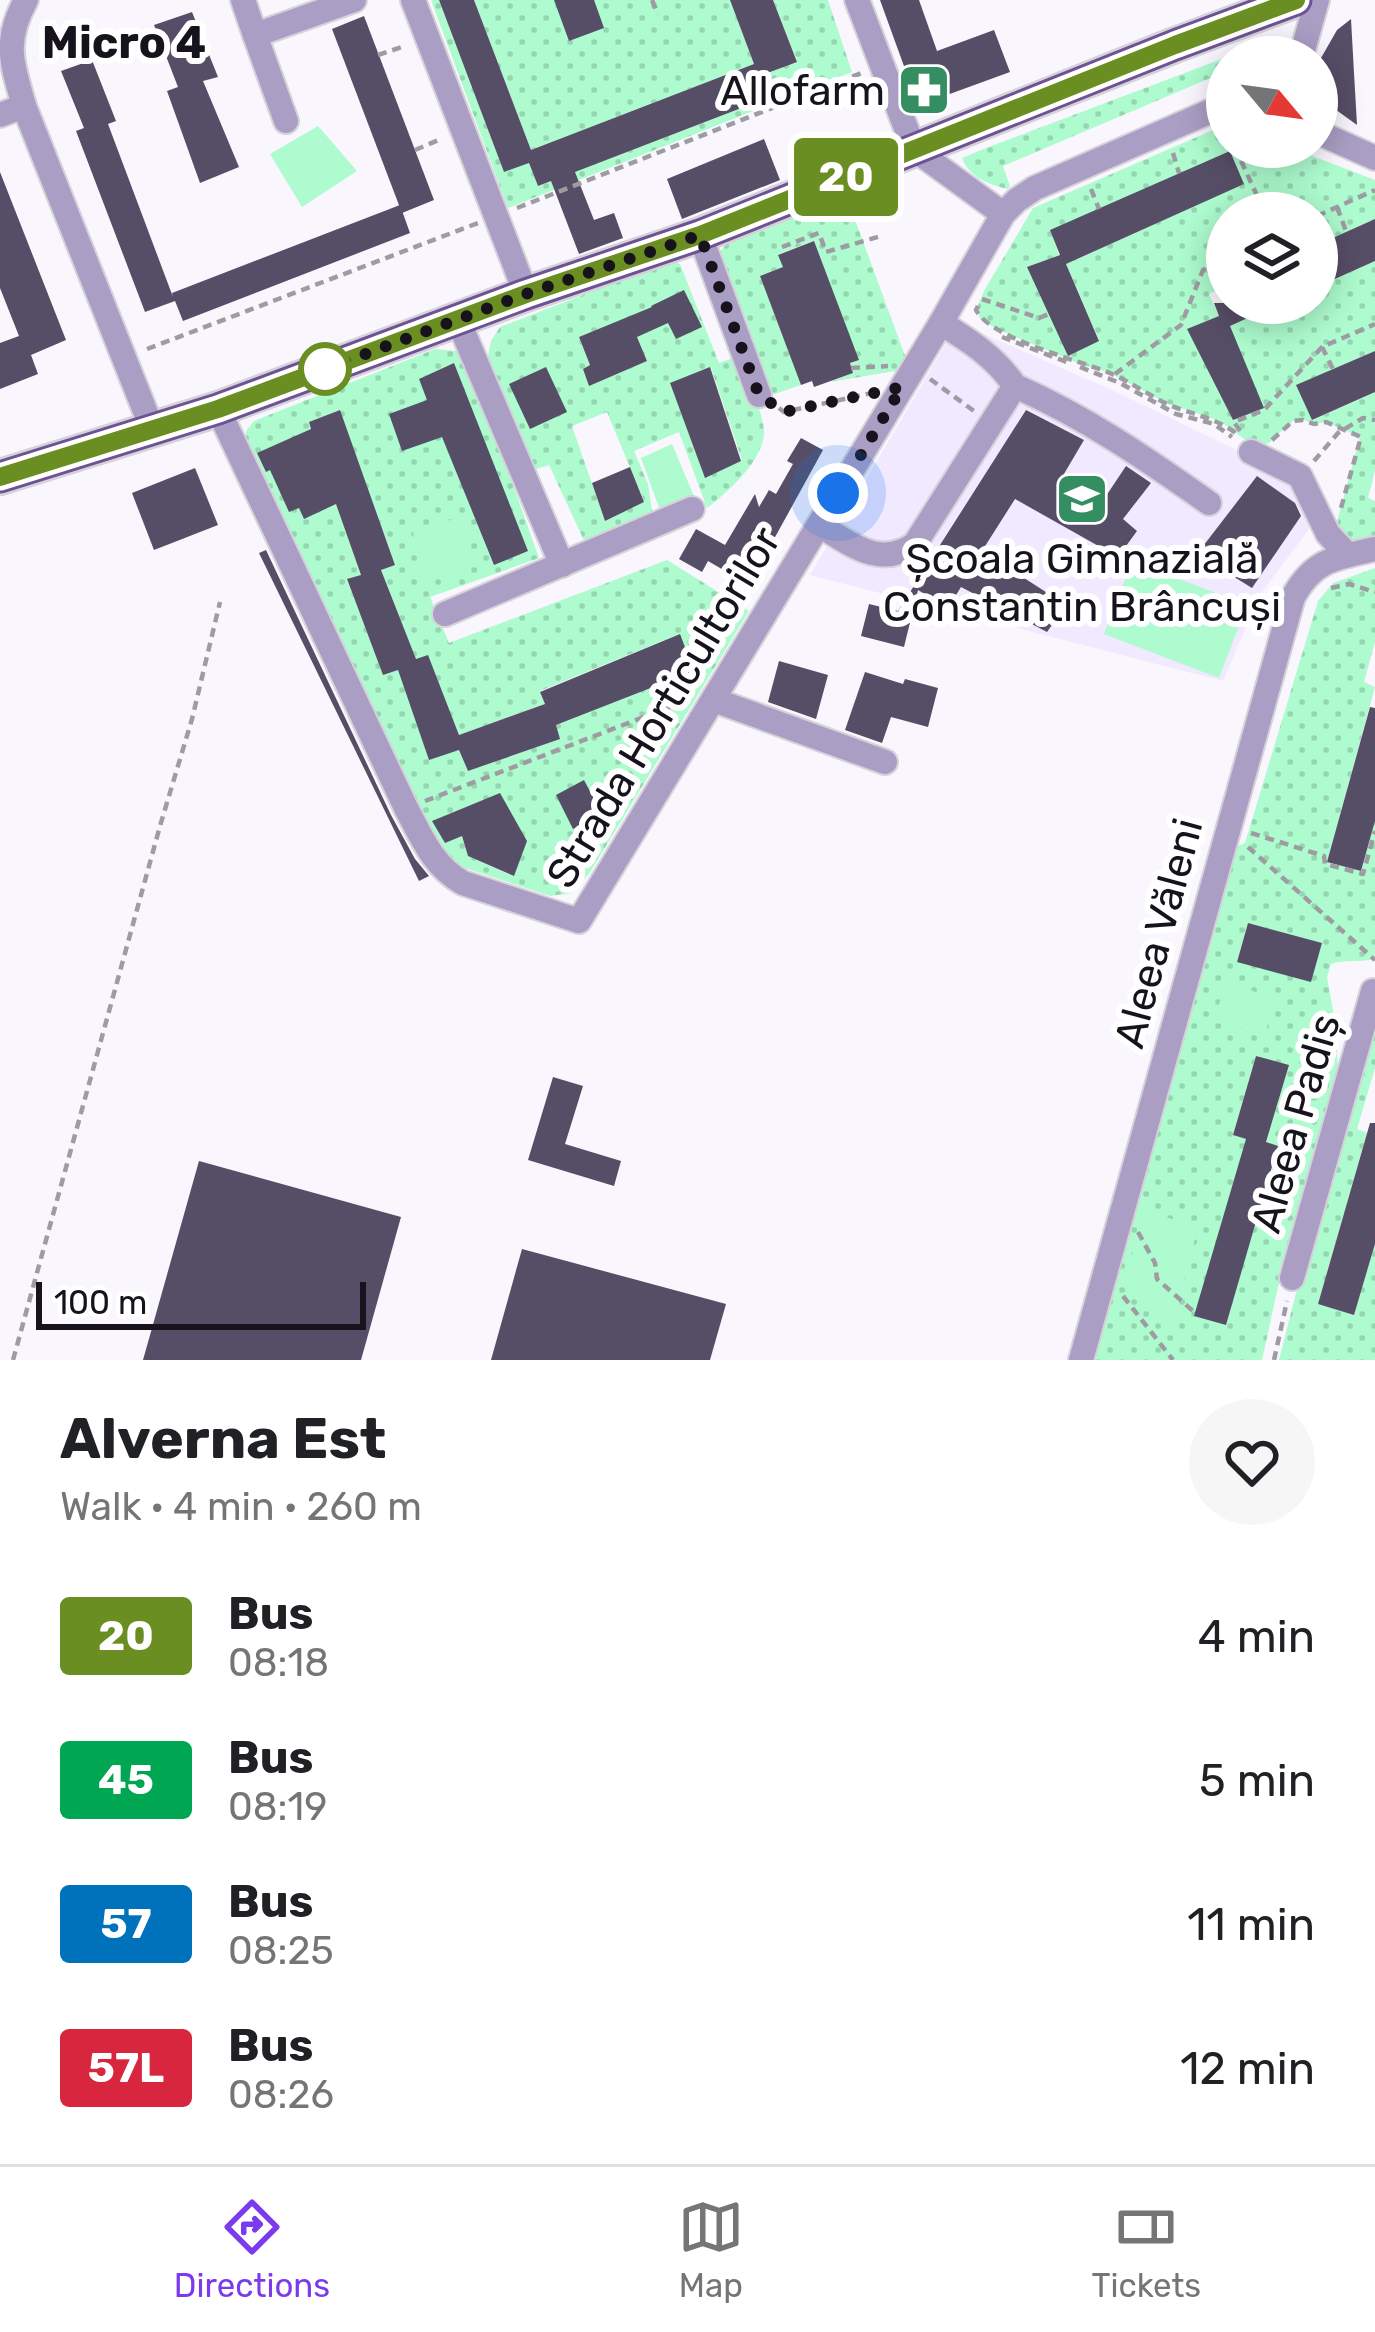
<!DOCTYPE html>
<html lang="en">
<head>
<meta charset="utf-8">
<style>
  body { margin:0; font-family:Rubik,sans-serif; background:#f6f6f6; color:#202124; height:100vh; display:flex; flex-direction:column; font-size:45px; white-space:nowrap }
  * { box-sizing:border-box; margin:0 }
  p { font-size:39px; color:#757577 }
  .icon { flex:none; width:66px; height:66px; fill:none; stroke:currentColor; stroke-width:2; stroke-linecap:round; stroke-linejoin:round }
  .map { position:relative; height:1360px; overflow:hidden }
  .panel { display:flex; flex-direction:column; background:#fff; flex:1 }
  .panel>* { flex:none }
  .badge { padding:0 24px; border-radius:9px; font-size:42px; line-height:78px }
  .needle { width:78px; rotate:119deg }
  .controls { position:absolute; left:1206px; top:36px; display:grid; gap:24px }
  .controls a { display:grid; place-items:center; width:132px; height:132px; border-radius:50%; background:#fff; box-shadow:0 6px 30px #0003; font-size:60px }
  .scale { position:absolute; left:36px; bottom:30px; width:330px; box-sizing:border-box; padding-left:12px; border:6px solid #17131d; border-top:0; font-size:33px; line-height:42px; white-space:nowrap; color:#17131d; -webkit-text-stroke:9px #fff; paint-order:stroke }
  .you { position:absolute; width:60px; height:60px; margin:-30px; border:9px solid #fff; border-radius:50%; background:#1a73e8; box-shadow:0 0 0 18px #1a73e833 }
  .map>.badge { position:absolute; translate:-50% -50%; box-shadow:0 0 0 6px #fff }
  .round { display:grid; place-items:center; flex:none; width:126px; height:126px; border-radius:63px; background:#f6f6f6 }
  .overview { display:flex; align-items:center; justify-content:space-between; height:204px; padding:0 60px }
  h1 { font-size:57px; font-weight:700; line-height:90px }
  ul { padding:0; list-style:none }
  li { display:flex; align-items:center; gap:36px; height:144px; padding:0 60px }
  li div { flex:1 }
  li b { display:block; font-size:45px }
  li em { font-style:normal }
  li .badge { min-width:132px; font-weight:700; text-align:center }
  .dock { display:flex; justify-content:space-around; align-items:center; height:168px; border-top:3px solid #e0e0e0; background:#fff; font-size:33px; color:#757577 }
  .dock a { display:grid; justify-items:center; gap:6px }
  .dock .current { color:#7c3aed }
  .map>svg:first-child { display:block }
  .built { fill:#f0e9ff }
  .grass { fill:url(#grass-dots); fill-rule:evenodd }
  .green { fill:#adfbce }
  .building { fill:#564e66 }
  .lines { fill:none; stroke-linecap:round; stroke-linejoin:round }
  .minor-casing { stroke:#d5d3d9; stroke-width:28 }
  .major-casing { stroke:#d5d3d9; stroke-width:38 }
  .path { stroke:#9e9ba3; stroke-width:4.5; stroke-dasharray:9 6; stroke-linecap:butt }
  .minor { stroke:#ab9ec5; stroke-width:24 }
  .major { stroke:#6d5296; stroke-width:33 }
  .line-casing { stroke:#fff; stroke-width:27 }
  .line { stroke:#6b8e23; stroke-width:18 }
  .walk { stroke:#17131d; stroke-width:12; stroke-dasharray:0 21.6 }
  .stop-dot { fill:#fff; stroke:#6b8e23; stroke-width:6 }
  .labels { text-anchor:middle; stroke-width:12; stroke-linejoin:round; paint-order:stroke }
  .poi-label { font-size:42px; fill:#17131d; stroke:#fff; text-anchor:end }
  .street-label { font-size:42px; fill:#17131d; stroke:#fff }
  .neighbourhood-label { font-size:45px; font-weight:bold; fill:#17131d; stroke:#fff }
</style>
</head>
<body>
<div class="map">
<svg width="1375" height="1360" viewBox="0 0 1375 1360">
  <defs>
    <pattern id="grass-dots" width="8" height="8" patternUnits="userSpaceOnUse" patternTransform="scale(3)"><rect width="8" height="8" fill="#adfbce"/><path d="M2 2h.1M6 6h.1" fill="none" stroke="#94d6b0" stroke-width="1.8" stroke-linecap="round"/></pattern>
  </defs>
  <rect width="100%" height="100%" fill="#f9f7fd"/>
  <polygon class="built" points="958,323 1112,390 1303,482 1319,516 1259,596 1223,681 810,575"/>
  <g class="grass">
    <polygon points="431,0 439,0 504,171 529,163 538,186 769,97 762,75 797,61 773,0 828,0 852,72 508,208"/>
    <polygon points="474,0 730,0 754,64 531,150"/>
    <path d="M1227,57V71L1003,166L1010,186L1007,189C988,184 969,177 962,158L986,148Z"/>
    <path d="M1227,124V147H1289L1375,180V219L1317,245V213H1227V285L1209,294L1219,316L1188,329L1233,419L1230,326L1281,303H1317V287L1375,261V351L1297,385L1313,420L1375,392V471L1368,498L1375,501V545L1361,548L1336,534L1338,518L1360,437L1326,422L1314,424L1303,420L1293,421L1269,443L1259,445L1247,441L1220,421L1166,403L1110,373L1080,364L997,329L981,320L976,310L984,291L1033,208ZM1231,152L1243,184L1066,264L1099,340L1069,355L1028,268L1059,255L1051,230Z"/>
    <polygon points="847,198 907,361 901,370 830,382 853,373 850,363 858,360 813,241 779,254 783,267 760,276 801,385 769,396 716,257 730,239"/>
    <path d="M671,261L680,264L719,363L736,357C746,379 762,406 764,431C765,459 728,492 707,508L679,432L634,451L648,484L653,517L588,549L549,465L533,470L487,361L491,341L500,327ZM629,318L647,361L589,385L583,369L590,365L579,337ZM711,368L742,460L706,477L670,384ZM607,412L644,501L605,521L572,426Z"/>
    <path d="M435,349L456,351L470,364L539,558L430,597L449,643L667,560L749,611L589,874L571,893L550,896L465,868L442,854L416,808L245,448L246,431L254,421ZM453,364L527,551L495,564L419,379ZM339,410L395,564L381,570L416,659L428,656L459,735L545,704L540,691L679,634L694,670L556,725L559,739L468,771L459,750L429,759L398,670L383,674L347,580L361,575L309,423ZM500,794L514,819L495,826L527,840L513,876L468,856L462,836L438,819Z"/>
    <path d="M1375,568V642L1364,682L1375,687L1327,862L1361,871L1375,821V953L1373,959C1358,963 1345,959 1331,964L1327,977L1334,1016L1339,1080L1278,1287L1262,1360H1088L1234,847L1245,843L1318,601L1333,583ZM1248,923L1321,943L1322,944L1237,961ZM1256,1056L1288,1066L1266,1142L1278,1147L1226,1324L1246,1139L1233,1135Z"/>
    <polygon points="1375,1021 1375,1068 1357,1129 1367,1133 1318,1304 1354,1314 1375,1244 1375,1360 1279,1360 1329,1163"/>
  </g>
  <g class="green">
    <polygon points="318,126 357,171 302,207 270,154"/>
    <polygon points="672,444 694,496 661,513 641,458"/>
    <polygon points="459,518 477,564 426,583 412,529"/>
    <polygon points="1132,561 1247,605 1219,678 1104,634"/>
    <polygon points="1225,983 1276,998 1265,1034 1214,1022"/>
    <polygon points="1143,1210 1198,1227 1170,1335 1124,1286"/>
  </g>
  <g class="building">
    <polygon points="439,0 474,0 531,150 754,64 730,0 773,0 797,62 762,75 770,97 575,172 594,220 614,213 623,238 579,254 551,181 538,186 529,163 504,172"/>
    <polygon points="554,0 594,0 604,28 569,41"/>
    <polygon points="880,0 919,0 937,51 994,30 1010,72 936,99 913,91"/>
    <polygon points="192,12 218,77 203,81 239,167 200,183 167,91 178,87 154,25"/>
    <polygon points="364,16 434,200 402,213 332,29"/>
    <polygon points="1351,19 1354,73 1357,125 1332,107 1321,95 1320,75 1321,58 1337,30"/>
    <polygon points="92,60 116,121 108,124 173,297 172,293 400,205 410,233 183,321 175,301 145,312 76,131 84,128 61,71"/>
    <polygon points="764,139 780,180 682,219 667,179"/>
    <polygon points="1230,151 1244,184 1066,264 1099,341 1068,356 1027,267 1060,255 1050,230"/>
    <polygon points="0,172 66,340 31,355 38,374 0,389 0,343 19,336 0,288"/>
    <polygon points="1375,219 1375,261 1317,287 1317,245"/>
    <polygon points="814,241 859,360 850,363 853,373 814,387 812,381 801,385 760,276 783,267 778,255"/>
    <polygon points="684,290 702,327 676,339 668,323 637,337 647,361 589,386 583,369 590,365 579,337 652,307 651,306"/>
    <polygon points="1214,303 1281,303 1230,326 1264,408 1233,420 1187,329 1219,316"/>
    <polygon points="1375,351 1375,392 1312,420 1296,385"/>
    <polygon points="454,363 528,551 494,565 442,437 402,451 389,414 427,400 419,379"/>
    <polygon points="546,367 567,412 530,429 509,384"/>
    <polygon points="710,367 741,461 705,478 670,383"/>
    <polygon points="340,410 395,565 381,570 416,659 428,655 459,735 545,704 540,692 680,634 694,671 556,725 560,739 468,771 459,750 429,760 398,670 383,675 347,579 361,575 336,504 304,519 299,508 289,512 270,470 266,472 257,453 311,429 309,422"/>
    <polygon points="1026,410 1084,440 1058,484 1100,505 1126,466 1151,483 1123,519 1137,531 1118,557 1015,499 982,551 1066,605 1047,632 961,587 948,608 918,590 904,647 861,636 869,604 898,611"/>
    <polygon points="801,438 823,450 774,539 769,536 744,582 708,561 702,572 679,559 696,529 725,545 755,494 759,507 769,490 776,494 793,464 787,461"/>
    <polygon points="630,467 644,502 605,521 592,483"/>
    <polygon points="195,468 218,525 154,550 132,493"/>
    <polygon points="1257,476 1295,503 1301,516 1252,588 1197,554"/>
    <polygon points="266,550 391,815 415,859 429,876 419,881 259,553"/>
    <polygon points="779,661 828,675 816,719 768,702"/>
    <polygon points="865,672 903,684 905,679 938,688 928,727 891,717 882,743 845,730"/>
    <polygon points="1370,707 1375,708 1375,821 1361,871 1327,862"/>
    <polygon points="584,780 602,814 573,829 556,795"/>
    <polygon points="500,793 527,841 514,876 468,856 462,836 445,843 432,821"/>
    <polygon points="1248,923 1322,943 1311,982 1237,962"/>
    <polygon points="1256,1056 1289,1065 1266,1142 1278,1146 1226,1325 1194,1316 1246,1139 1233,1135"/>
    <polygon points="553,1077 583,1086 565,1144 621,1161 614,1186 528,1160"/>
    <polygon points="1370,1123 1375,1123 1375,1244 1354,1315 1318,1304"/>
    <polygon points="199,1161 401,1217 361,1360 143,1360"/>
    <polygon points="522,1249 726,1304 710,1360 491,1360"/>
  </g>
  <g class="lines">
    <g class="minor-casing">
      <g id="minor">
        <path d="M26,0C3,42 12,62 24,106L153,431"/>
        <polyline points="243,0 255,35"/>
        <polyline points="413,0 526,294"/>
        <polyline points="857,0 914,149 1003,214"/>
        <polyline points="1301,57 1317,0"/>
        <polyline points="0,115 24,106"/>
        <polyline points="286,121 255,35 354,0"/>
        <polyline points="1317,132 1375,158"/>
        <polyline points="700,235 759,395"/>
        <polyline points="458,320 562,565"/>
        <path d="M941,323C970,341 995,357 1015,386"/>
        <path d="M218,409L406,808C422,838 433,866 463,883L579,921L941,323L1003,214L1017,200L1035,188L1227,104"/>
        <polyline points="1251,452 1300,476 1328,534 1348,555"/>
        <path d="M819,525C851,544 880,569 915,544L1015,386C1087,418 1145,458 1209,503"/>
        <polyline points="445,614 692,509"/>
        <polyline points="714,700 885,762"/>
        <polyline points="1292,1278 1373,991 1375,992"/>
        <path d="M1081,1360L1293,597C1314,559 1335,558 1375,549"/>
      </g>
    </g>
    <g class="major-casing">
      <polyline id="major" points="0,477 218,409 526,294 700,235 1175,45 1296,0"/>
    </g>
    <g class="path">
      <polyline points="652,0 658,14"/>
      <polyline points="378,55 405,46"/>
      <polyline points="1238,147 1237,152 1265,213"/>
      <polyline points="1289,147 1306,154"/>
      <polyline points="415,150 441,139"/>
      <polyline points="1173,153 1179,173"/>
      <polyline points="1091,189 1099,209"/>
      <polyline points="1337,207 1346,231"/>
      <polyline points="517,208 864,72"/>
      <polyline points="1317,216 1375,190"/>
      <polyline points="782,247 819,233 826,252 881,236"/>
      <polyline points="982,299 1039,318 1049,314"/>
      <path d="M978,306L976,310C992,340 1080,360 1112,374C1130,382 1146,393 1163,402C1192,416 1213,415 1240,436"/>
      <polyline points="1002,337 1069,363"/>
      <polyline points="1322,347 1333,369"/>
      <polyline points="147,349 478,223"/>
      <polyline points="1080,367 1120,383 1176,414 1214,424 1232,437"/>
      <polyline points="851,368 888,366"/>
      <polyline points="1115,374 1181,325 1203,270 1227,258"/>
      <polyline points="930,379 974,411"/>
      <polyline points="779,408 784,412 872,393"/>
      <polyline points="1240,431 1234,422 1264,410 1322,347 1375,324"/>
      <polyline points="1272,440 1293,421 1303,420 1314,424 1326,422 1361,437 1341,508"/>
      <polyline points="1314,461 1338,433 1363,418 1375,420"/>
      <polyline points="1331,588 1349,584 1375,592"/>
      <polyline points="425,801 683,702"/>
      <polyline points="1251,833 1324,856 1325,864 1363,874 1375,831"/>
      <polyline points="1248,847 1375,960"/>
      <polyline points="1138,1232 1155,1263 1157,1279 1193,1311"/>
      <polyline points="1123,1296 1173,1360"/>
      <polyline points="13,1360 160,826 192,719 220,602"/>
      <polyline points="1274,1360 1287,1301"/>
    </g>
    <use href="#minor" class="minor"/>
    <use href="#major" class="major"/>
  </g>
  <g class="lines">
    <g class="line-casing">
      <polyline id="line" points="0,477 218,409 526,294 700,235 1175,45 1296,0"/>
    </g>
    <use href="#line" class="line"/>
    <polyline class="walk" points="325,369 526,294 700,235 759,395 784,412 902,387 838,493"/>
  </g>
  <defs>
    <g id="pharmacy-square" transform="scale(2.7)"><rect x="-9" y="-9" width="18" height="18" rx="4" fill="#358d62" stroke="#fff"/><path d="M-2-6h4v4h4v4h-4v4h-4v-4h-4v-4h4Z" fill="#fff"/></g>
    <g id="school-square" transform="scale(2.7)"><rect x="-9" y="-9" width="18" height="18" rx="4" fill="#358d62" stroke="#fff"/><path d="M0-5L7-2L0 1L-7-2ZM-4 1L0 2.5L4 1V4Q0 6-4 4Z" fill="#fff"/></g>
  </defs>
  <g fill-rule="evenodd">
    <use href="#pharmacy-square" x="924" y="90"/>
    <use href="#school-square" x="1082" y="499"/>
  </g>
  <circle class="stop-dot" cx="325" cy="369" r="24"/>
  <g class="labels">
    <g class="poi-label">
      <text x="885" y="105">Allofarm</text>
      <text x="1082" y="573" text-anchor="middle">Școala Gimnazială<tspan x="1082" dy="48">Constantin Brâncuși</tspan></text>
    </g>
    <g class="street-label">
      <text transform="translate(663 707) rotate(-59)" y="15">Strada Horticultorilor</text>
      <text transform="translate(1158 933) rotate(-75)" y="15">Aleea Văleni</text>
      <text transform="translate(1295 1123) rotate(-74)" y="15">Aleea Padiș</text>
    </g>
    <g class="neighbourhood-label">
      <text x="124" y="58">Micro 4</text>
    </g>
  </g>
</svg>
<div class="controls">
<a><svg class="needle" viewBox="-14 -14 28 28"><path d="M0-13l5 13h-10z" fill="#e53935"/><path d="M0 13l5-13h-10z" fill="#757577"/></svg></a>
<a><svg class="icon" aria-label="layers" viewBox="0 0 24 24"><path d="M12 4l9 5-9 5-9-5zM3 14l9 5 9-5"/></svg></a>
</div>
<div class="scale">100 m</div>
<div class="you" style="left:838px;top:493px"></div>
<b class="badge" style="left:846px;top:177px;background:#6b8e23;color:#fff">20</b>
</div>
<section class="panel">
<div class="overview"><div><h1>Alverna Est</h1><p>Walk · 4 min · 260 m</p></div><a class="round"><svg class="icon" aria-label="heart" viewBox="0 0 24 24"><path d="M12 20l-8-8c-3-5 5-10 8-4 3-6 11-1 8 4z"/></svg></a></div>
<ul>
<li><span class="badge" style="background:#6b8e23;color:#fff">20</span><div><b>Bus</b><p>08:18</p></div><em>4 min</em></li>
<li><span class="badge" style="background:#00a651;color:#fff">45</span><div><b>Bus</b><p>08:19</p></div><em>5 min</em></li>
<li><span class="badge" style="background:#0072bc;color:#fff">57</span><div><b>Bus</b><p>08:25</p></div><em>11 min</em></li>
<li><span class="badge" style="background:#d7263d;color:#fff">57L</span><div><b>Bus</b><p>08:26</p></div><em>12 min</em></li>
</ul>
</section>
<nav class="dock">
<a class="current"><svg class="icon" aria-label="directions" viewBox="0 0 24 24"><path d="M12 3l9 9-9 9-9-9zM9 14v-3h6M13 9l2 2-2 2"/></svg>Directions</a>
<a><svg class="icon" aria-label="map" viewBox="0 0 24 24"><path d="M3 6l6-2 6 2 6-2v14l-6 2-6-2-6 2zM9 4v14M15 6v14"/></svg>Map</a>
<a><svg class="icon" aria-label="tickets" viewBox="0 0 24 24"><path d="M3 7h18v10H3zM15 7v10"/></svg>Tickets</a>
</nav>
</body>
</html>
